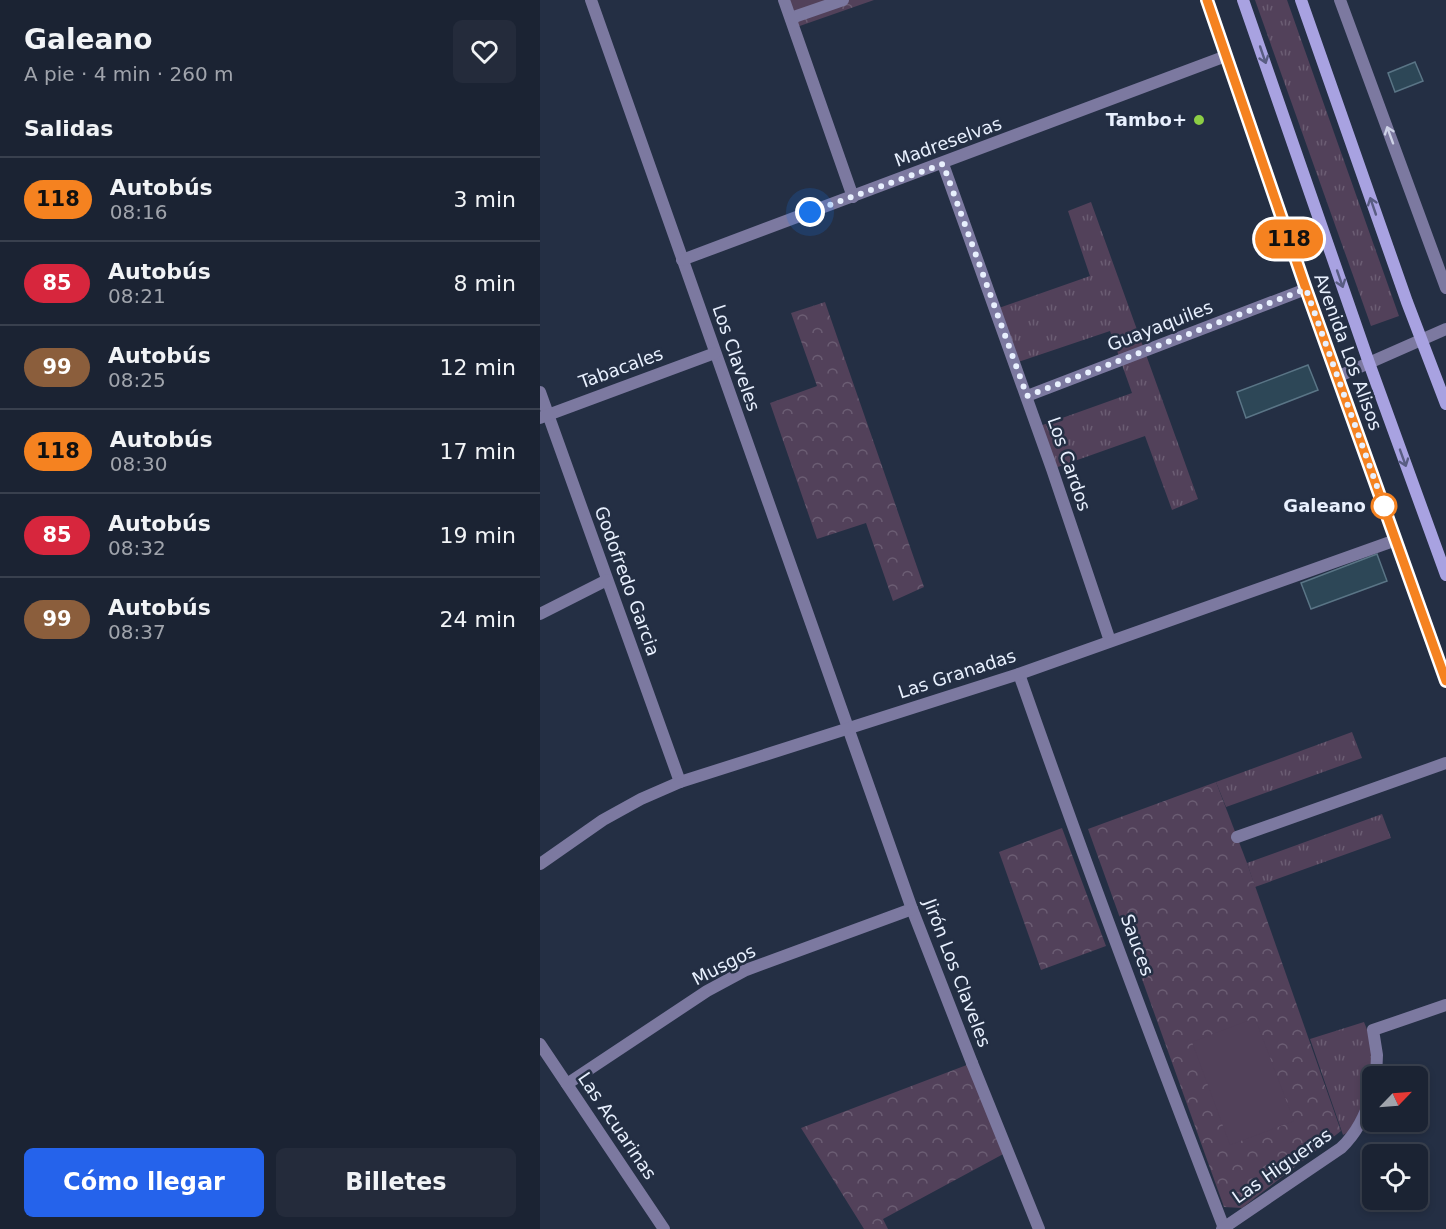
<!DOCTYPE html>
<html lang="es">
<head>
<meta charset="utf-8">
<style>
  body { margin:0; font-family:"DejaVu Sans",sans-serif; background:#242b3b; color:#f1f3f6; height:100vh; display:flex; flex-direction:column; font-size:22px; white-space:nowrap }
  * { box-sizing:border-box; margin:0 }
  p { font-size:20px; color:#a0a4ac }
  .icon { flex:none; width:33px; height:33px; fill:none; stroke:currentColor; stroke-width:2; stroke-linecap:round; stroke-linejoin:round }
  .map { position:relative; flex:1; overflow:hidden }
  .details { display:flex; flex-direction:column; background:#1b2333; width:540px }
  .details>* { flex:none }
  .badge { padding:0 12px; border-radius:20px; font-size:21px; line-height:39px }
  .needle { width:39px; rotate:65deg }
  .fabs { position:absolute; left:822px; top:1066px; display:grid; gap:12px }
  .fabs a { display:grid; place-items:center; width:66px; height:66px; border-radius:9px; background:#1b2333; box-shadow:0 3px 9px #0003,0 0 0 2px #39404e; font-size:30px }
  .you { position:absolute; width:30px; height:30px; margin:-15px; border:4px solid #fff; border-radius:50%; background:#1a73e8; box-shadow:0 0 0 9px #1a73e833 }
  .map>.badge { position:absolute; translate:-50% -50%; box-shadow:0 0 0 3px #fff }
  h2 { padding:0 24px; font-size:22px; line-height:54px }
  .round { display:grid; place-items:center; flex:none; width:63px; height:63px; border-radius:9px; background:#242b3b }
  .head { display:flex; align-items:center; justify-content:space-between; height:102px; padding:0 24px }
  h1 { font-size:28px; font-weight:700; line-height:45px }
  .action { display:flex; gap:12px; margin-top:auto; padding:12px 24px }
  .action a { flex:1; height:69px; border-radius:9px; background:#2563eb; color:#fff; font-size:24px; font-weight:700; line-height:69px; text-align:center }
  .action a+a { background:#242b3b; color:#f1f3f6 }
  ul { padding:0; list-style:none }
  li { display:flex; align-items:center; gap:18px; height:84px; padding:0 24px; border-top:2px solid #39404e }
  li div { flex:1 }
  li b { display:block; font-size:22px }
  li em { font-style:normal }
  li .badge { min-width:66px; font-weight:700; text-align:center }
  main { display:flex; flex:1; min-height:0 }
  .map>svg:first-child { display:block }
  .grass { fill:url(#grass-tufts) }
  .park { fill:url(#park-crowns) }
  .garden { fill:#52415a }
  .building { fill:#2d4757; stroke:#5a7586; stroke-width:1.5 }
  .lines { fill:none; stroke-linecap:round; stroke-linejoin:round }
  .service { stroke:#7c79a0; stroke-width:12 }
  .pedestrian { stroke:#7c79a0; stroke-width:12 }
  .minor { stroke:#7c79a0; stroke-width:12 }
  .tertiary { stroke:#7c79a0; stroke-width:12 }
  .secondary { stroke:#a8a2e1; stroke-width:12 }
  .oneway { stroke:#595d83 }
  .oneway2 { stroke:#cdd2e6 }
  .line-casing { stroke:#fff; stroke-width:14 }
  .line { stroke:#f58220; stroke-width:9 }
  .walk { stroke:#e8f0fe; stroke-width:6; stroke-dasharray:0 10.8 }
  .poi-dot { fill:#8cce45; stroke:#242f44; stroke-width:2 }
  .stop-dot { fill:#fff; stroke:#f58220; stroke-width:3 }
  .labels { text-anchor:middle; stroke-width:5; stroke-linejoin:round; paint-order:stroke }
  .poi-label { font-size:18px; font-weight:bold; fill:#e8f0fe; stroke:#242f44; text-anchor:end }
  .street-label { font-size:18px; fill:#e8f0fe; stroke:#242f44 }
  .stop-label { font-size:18px; font-weight:bold; fill:#e8f0fe; stroke:#242f44; text-anchor:end }
</style>
</head>
<body>
<main>
<section class="details">
<div class="head"><div><h1>Galeano</h1><p>A pie · 4 min · 260 m</p></div><a class="round"><svg class="icon" aria-label="heart" viewBox="0 0 24 24"><path d="M12 20l-8-8c-3-5 5-10 8-4 3-6 11-1 8 4z"/></svg></a></div>
<h2>Salidas</h2>
<ul>
<li><span class="badge" style="background:#f58220;color:#111">118</span><div><b>Autobús</b><p>08:16</p></div><em>3 min</em></li>
<li><span class="badge" style="background:#d7263d;color:#fff">85</span><div><b>Autobús</b><p>08:21</p></div><em>8 min</em></li>
<li><span class="badge" style="background:#8b5e3c;color:#fff">99</span><div><b>Autobús</b><p>08:25</p></div><em>12 min</em></li>
<li><span class="badge" style="background:#f58220;color:#111">118</span><div><b>Autobús</b><p>08:30</p></div><em>17 min</em></li>
<li><span class="badge" style="background:#d7263d;color:#fff">85</span><div><b>Autobús</b><p>08:32</p></div><em>19 min</em></li>
<li><span class="badge" style="background:#8b5e3c;color:#fff">99</span><div><b>Autobús</b><p>08:37</p></div><em>24 min</em></li>
</ul>
<div class="action"><a>Cómo llegar</a><a>Billetes</a></div>
</section>
<div class="map">
<svg width="906" height="1229" viewBox="0 0 906 1229">
  <defs>
    <pattern id="grass-tufts" width="24" height="20" patternUnits="userSpaceOnUse" patternTransform="scale(1.5)"><rect width="24" height="20" fill="#52415a"/><path d="M3 7l-1-3M5 7V3M7 7l1-3M15 17l-1-3M17 17v-4M19 17l1-3" fill="none" stroke="#6b5d73"/></pattern>
    <pattern id="park-crowns" width="20" height="18" patternUnits="userSpaceOnUse" patternTransform="scale(1.5)"><rect width="20" height="18" fill="#52415a"/><path d="M2 6a3 3 0 1 1 6 0M12 15a3 3 0 1 1 6 0" fill="none" stroke="#6b5d73"/></pattern>
  </defs>
  <rect width="100%" height="100%" fill="#242f44"/>
  <g class="grass">
    <polygon points="715,0 747,0 859,316 831,326"/>
    <polygon points="551,202 658,499 632,510 605,436 512,469 497,427 592,393 570,331 475,363 456,309 550,276 528,211"/>
    <polygon points="812,732 822,758 686,807 676,782"/>
    <polygon points="842,814 851,838 715,887 707,863"/>
    <polygon points="824,1022 832,1042 832,1081 824,1104 809,1132 803,1135 770,1039"/>
  </g>
  <g class="park">
    <polygon points="244,0 334,0 254,28"/>
    <polygon points="285,302 384,587 353,601 326,523 277,539 230,403 277,386 251,313"/>
    <polygon points="676,782 707,863 801,1131 702,1208 684,1207 548,829"/>
    <polygon points="522,828 566,946 501,970 459,852"/>
    <polygon points="432,1063 467,1152 343,1219 348,1229 324,1229 261,1128"/>
  </g>
  <polygon class="garden" points="715,1018 754,1121 690,1145 652,1042"/>
  <g class="building">
    <polygon points="875,62 883,81 855,92 848,73"/>
    <polygon points="768,365 778,390 706,418 697,392"/>
    <polygon points="837,554 847,581 771,609 761,583"/>
  </g>
  <g class="lines">
    <polyline class="service" points="251,18 303,0"/>
    <g class="pedestrian">
      <polyline points="403,164 512,469 570,641"/>
      <polyline points="432,1063 499,1229"/>
    </g>
    <g class="minor">
      <polyline points="51,0 372,909 432,1063"/>
      <polyline points="244,0 313,197"/>
      <polyline points="142,260 686,56"/>
      <polyline points="797,377 906,329"/>
      <polyline points="0,392 140,782"/>
      <polyline points="487,396 766,289"/>
      <polyline points="0,418 175,353"/>
      <polyline points="0,614 67,580"/>
      <path d="M479,674C544,860 613,1044 684,1228"/>
      <polyline points="697,837 906,763"/>
      <polyline points="0,864 63,820 101,799 140,782 479,674 856,540"/>
      <polyline points="0,1044 124,1229"/>
      <polyline points="836,1077 837,1055 833,1030 906,1005"/>
      <polyline points="27,1084 167,991 206,970 372,909"/>
      <path d="M682,1229L801,1148C817,1133 825,1115 832,1095"/>
    </g>
    <g class="tertiary">
      <polyline points="667,0 766,289 906,681"/>
      <polyline points="800,0 906,288"/>
    </g>
    <g class="secondary">
      <polyline points="703,0 829,363 906,575"/>
      <polyline points="761,0 867,302 906,404"/>
    </g>
  </g>
  <defs><path id="oneway-shaft" d="M-6 0H5M1.5-3L5.5 0L1.5 3" fill="none" stroke-width="1.6" stroke-linecap="round" stroke-linejoin="round" transform="scale(1.5)"/></defs>
  <g class="oneway">
    <use href="#oneway-shaft" transform="translate(723 55) rotate(71)"/>
    <use href="#oneway-shaft" transform="translate(833 206) rotate(-109)"/>
    <use href="#oneway-shaft" transform="translate(800 279) rotate(71)"/>
    <use href="#oneway-shaft" transform="translate(863 458) rotate(70)"/>
  </g>
  <use class="oneway2" href="#oneway-shaft" transform="translate(850 135) rotate(-110)"/>
  <g class="lines">
    <g class="line-casing">
      <polyline id="line" points="667,0 766,289 906,681"/>
    </g>
    <use href="#line" class="line"/>
    <polyline class="walk" points="270,212 403,164 487,396 766,289 844,506"/>
  </g>
  <circle class="poi-dot" cx="659" cy="120" r="6"/>
  <circle class="stop-dot" cx="844" cy="506" r="12"/>
  <g class="labels">
    <g class="poi-label">
      <text x="647" y="126">Tambo+</text>
    </g>
    <g class="street-label">
      <text transform="translate(408 142) rotate(-20)" y="6">Madreselvas</text>
      <text transform="translate(620 326) rotate(-21)" y="6">Guayaquiles</text>
      <text transform="translate(808 352) rotate(70)" y="6">Avenida Los Alisos</text>
      <text transform="translate(196 358) rotate(71)" y="6">Los Claveles</text>
      <text transform="translate(81 368) rotate(-20)" y="6">Tabacales</text>
      <text transform="translate(529 464) rotate(71)" y="6">Los Cardos</text>
      <text transform="translate(87 581) rotate(70)" y="6">Godofredo Garcia</text>
      <text transform="translate(417 674) rotate(-18)" y="6">Las Granadas</text>
      <text transform="translate(597 945) rotate(70)" y="6">Sauces</text>
      <text transform="translate(184 965) rotate(-27)" y="6">Musgos</text>
      <text transform="translate(417 973) rotate(69)" y="6">Jirón Los Claveles</text>
      <text transform="translate(77 1126) rotate(56)" y="6">Las Acuarinas</text>
      <text transform="translate(742 1166) rotate(-35)" y="6">Las Higueras</text>
    </g>
    <g class="stop-label">
      <text x="826" y="512">Galeano</text>
    </g>
  </g>
</svg>
<div class="fabs">
<a><svg class="needle" viewBox="-14 -14 28 28"><path d="M0-13l5 13h-10z" fill="#e53935"/><path d="M0 13l5-13h-10z" fill="#a0a4ac"/></svg></a>
<a><svg class="icon" aria-label="locate" viewBox="0 0 24 24"><circle cx="12" cy="12" r="6"/><path d="M12 2v4M12 18v4M2 12h4M18 12h4"/></svg></a>
</div>
<div class="you" style="left:270px;top:212px"></div>
<b class="badge" style="left:749px;top:239px;background:#f58220;color:#111">118</b>
</div>
</main>
</body>
</html>
